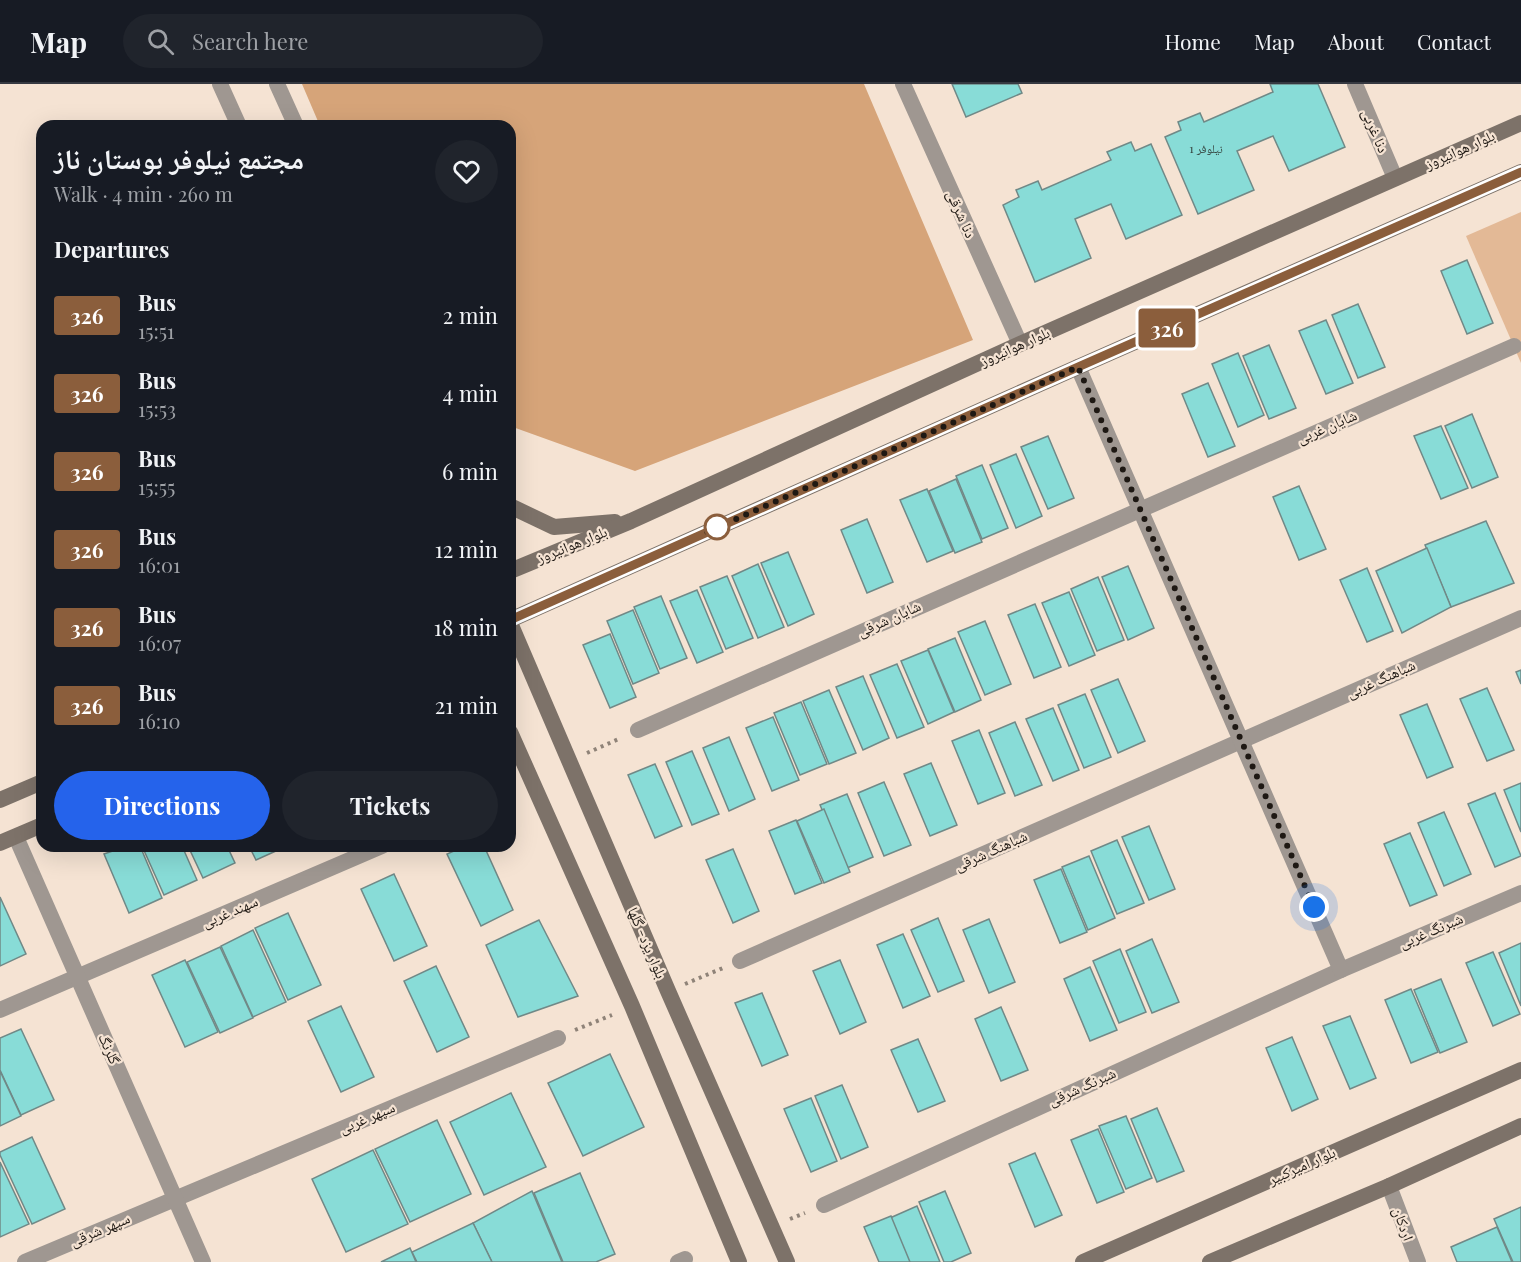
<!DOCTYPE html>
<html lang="en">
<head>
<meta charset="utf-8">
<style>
  body { margin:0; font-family:"Playfair Display","Noto Naskh Arabic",serif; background:#20242c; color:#f1f3f6; height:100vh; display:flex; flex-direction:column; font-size:22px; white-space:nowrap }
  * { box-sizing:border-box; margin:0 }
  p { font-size:20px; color:#9ea1a6 }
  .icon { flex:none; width:33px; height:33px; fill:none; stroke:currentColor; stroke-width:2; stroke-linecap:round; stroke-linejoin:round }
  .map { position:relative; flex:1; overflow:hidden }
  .side { position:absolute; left:36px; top:36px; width:480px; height:732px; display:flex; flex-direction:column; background:#171b24; border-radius:18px; box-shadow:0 6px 24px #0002 }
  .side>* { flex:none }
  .badge { padding:0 12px; border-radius:4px; font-size:21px; line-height:39px }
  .you { position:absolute; width:30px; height:30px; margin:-15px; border:4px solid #fff; border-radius:50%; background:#1a73e8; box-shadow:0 0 0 9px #1a73e833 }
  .map>.badge { position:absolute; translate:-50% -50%; box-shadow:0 0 0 3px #fff }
  h2 { padding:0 18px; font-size:22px; line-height:54px }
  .round { display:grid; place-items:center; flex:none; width:63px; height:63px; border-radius:32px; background:#20242c }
  .summary { display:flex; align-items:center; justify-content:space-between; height:102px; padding:0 18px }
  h1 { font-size:28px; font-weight:700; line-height:45px }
  .cta { display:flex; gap:12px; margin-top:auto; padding:12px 18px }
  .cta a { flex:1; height:69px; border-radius:36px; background:#2563eb; color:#fff; font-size:24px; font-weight:700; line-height:69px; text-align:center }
  .cta a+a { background:#20242c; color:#f1f3f6 }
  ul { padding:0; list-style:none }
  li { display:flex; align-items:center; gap:18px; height:78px; padding:0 18px }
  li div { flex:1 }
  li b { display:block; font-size:22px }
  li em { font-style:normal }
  li .badge { min-width:66px; font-weight:700; text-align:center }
  header { display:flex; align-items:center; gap:36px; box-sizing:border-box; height:84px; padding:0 30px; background:#171b24; border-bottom:2px solid #363941 }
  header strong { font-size:28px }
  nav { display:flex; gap:33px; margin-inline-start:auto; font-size:21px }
  .search { width:420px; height:54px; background:#20242c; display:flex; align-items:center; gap:15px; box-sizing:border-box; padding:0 21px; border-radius:33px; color:#9ea1a6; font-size:22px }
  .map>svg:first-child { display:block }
  .green { fill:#e3b996 }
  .forest { fill:#d6a479 }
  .building { fill:#88dcd7; stroke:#708987; stroke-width:1.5 }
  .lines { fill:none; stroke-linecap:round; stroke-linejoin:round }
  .path { stroke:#8f8378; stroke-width:4; stroke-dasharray:3 4.5; stroke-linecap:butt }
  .minor { stroke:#9f9791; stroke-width:16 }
  .tertiary { stroke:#9f9791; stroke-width:16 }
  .secondary { stroke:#7d7269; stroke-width:16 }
  .line-casing { stroke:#fff; stroke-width:14 }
  .line { stroke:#8b5e3c; stroke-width:9 }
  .walk { stroke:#1e1813; stroke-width:6; stroke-dasharray:0 10.8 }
  .stop-dot { fill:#fff; stroke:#8b5e3c; stroke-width:3 }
  .labels { text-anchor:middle; stroke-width:4.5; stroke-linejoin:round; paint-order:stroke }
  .number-label { font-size:12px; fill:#384944 }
  .street-label { font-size:15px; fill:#1e1813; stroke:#f5e3d3 }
</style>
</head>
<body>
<header>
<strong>Map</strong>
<div class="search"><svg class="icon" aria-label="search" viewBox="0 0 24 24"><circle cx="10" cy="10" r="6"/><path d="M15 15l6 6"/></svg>Search here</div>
<nav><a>Home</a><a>Map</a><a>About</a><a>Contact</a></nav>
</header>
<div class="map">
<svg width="1521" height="1178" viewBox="0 0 1521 1178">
  <rect width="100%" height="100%" fill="#f5e3d3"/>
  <polygon class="green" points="1521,128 1521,279 1466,152"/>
  <polygon class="forest" points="302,0 864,0 973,256 635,387 510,342 510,42 320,42"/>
  <g class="building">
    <polygon points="952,0 1018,0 1022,9 966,33"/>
    <polygon points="1270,0 1318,0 1345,63 1289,87 1273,52 1237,67 1254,106 1198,130 1165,53 1181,46 1178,38 1200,29 1204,38 1273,8"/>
    <polygon points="1131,58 1135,67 1151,60 1182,131 1126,155 1111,120 1075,135 1091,174 1035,198 1003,121 1019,113 1016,106 1038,97 1042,106 1111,76 1107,68"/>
    <polygon points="1467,176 1493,239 1467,250 1441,187"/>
    <polygon points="1358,220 1385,283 1358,294 1332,231"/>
    <polygon points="1326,236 1353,299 1326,310 1299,247"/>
    <polygon points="1269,261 1296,324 1269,335 1243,272"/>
    <polygon points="1238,269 1264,331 1238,343 1212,280"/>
    <polygon points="1208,299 1235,362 1208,373 1182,310"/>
    <polygon points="1472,330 1498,393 1472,404 1445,342"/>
    <polygon points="1441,342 1468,404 1441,415 1414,352"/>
    <polygon points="1048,352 1074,414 1048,425 1021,363"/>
    <polygon points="1016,370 1042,432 1016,444 990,381"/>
    <polygon points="982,381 1008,444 982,455 956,392"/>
    <polygon points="956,395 982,458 955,469 929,407"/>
    <polygon points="1299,402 1326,465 1299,476 1273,413"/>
    <polygon points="927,405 953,467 927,478 900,416"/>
    <polygon points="867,435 893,498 867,509 841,446"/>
    <polygon points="1486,437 1514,499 1451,523 1425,461"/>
    <polygon points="1427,464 1451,523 1402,549 1376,487"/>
    <polygon points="788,468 814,530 788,542 761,479"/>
    <polygon points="758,480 784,543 758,554 732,492"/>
    <polygon points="1128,482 1154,544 1128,556 1102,493"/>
    <polygon points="1367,484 1393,547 1367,558 1340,496"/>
    <polygon points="727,492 753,554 726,565 700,503"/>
    <polygon points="1098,493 1124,556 1097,567 1071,505"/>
    <polygon points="697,506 723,568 697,579 670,517"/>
    <polygon points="1069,508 1095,571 1069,582 1042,519"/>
    <polygon points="661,512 687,574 660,585 634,523"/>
    <polygon points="1035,520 1061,583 1034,594 1008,531"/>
    <polygon points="633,526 659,589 633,600 607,537"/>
    <polygon points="985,537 1011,600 985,611 958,548"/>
    <polygon points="610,550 636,613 610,624 583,561"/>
    <polygon points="955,554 981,616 955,628 928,565"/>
    <polygon points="928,566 954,628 928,640 901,577"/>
    <polygon points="897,580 924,643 897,654 870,591"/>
    <polygon points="1521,586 1521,600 1516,588"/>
    <polygon points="863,592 889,654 863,666 836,603"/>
    <polygon points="1118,595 1145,657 1118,669 1091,606"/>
    <polygon points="1487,604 1514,666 1487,677 1460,615"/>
    <polygon points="829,606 856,669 829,680 803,617"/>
    <polygon points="1085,610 1111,673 1084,684 1058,621"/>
    <polygon points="801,618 827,680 800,691 774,629"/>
    <polygon points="1427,620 1453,683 1427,694 1400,631"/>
    <polygon points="1053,624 1079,686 1053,697 1026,635"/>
    <polygon points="773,633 799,696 772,707 746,644"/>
    <polygon points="1015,638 1042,701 1015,712 989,649"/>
    <polygon points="979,646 1005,709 978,720 952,657"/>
    <polygon points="729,653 755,715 729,727 703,664"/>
    <polygon points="692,667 719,730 692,741 666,678"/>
    <polygon points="931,679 957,741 930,752 904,690"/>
    <polygon points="655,680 682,742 655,754 628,691"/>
    <polygon points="884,698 911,761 884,772 858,709"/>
    <polygon points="1521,699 1521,748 1504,706"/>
    <polygon points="1495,709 1521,772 1495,783 1468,720"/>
    <polygon points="847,710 873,773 847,784 820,721"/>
    <polygon points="824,725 850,788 824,799 797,737"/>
    <polygon points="1444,728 1471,790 1444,802 1418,739"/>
    <polygon points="796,736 822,799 795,810 769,747"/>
    <polygon points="1149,742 1175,805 1149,816 1122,753"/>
    <polygon points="1410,749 1437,811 1410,822 1384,760"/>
    <polygon points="1117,756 1144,819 1117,830 1091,767"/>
    <polygon points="127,762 140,762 162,814 129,829 104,770"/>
    <polygon points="142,762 182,762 197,796 164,811"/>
    <polygon points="188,762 227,762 235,779 203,794"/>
    <polygon points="249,762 287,762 256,776"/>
    <polygon points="465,762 484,762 513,826 481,842 447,770"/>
    <polygon points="733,765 759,827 733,839 706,776"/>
    <polygon points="1089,772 1115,834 1088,846 1062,783"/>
    <polygon points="1061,785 1087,848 1060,859 1034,796"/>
    <polygon points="394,790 427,862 394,877 361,805"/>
    <polygon points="0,813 26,870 0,882"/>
    <polygon points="288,829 321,901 288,916 255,844"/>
    <polygon points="938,834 964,897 938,908 911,846"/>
    <polygon points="989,835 1015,898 989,909 963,846"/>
    <polygon points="539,836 578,912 518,933 486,861"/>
    <polygon points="253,846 286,918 253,933 221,862"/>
    <polygon points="903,850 930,912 903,924 877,861"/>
    <polygon points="1152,855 1179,918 1152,929 1126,867"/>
    <polygon points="1521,859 1521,922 1499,869"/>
    <polygon points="220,863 253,934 220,949 187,878"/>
    <polygon points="1120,865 1146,928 1119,939 1093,877"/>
    <polygon points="1493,868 1520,930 1493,942 1466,879"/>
    <polygon points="185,876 218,948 185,963 152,891"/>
    <polygon points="840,876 866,938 840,950 813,887"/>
    <polygon points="436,882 469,953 437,968 404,897"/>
    <polygon points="1090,883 1117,946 1090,957 1064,895"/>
    <polygon points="1441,895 1467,958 1440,969 1414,906"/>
    <polygon points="1411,905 1438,968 1411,979 1385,916"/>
    <polygon points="762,909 788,971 762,982 735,919"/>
    <polygon points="341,922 374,993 341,1008 308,937"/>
    <polygon points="1001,923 1028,986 1001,997 975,935"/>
    <polygon points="1350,932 1376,994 1350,1005 1323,942"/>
    <polygon points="21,945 54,1016 21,1031 0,986 0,954"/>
    <polygon points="1292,953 1318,1015 1292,1027 1266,964"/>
    <polygon points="918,955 945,1017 918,1028 891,966"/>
    <polygon points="610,970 644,1043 583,1072 548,999"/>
    <polygon points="0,987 21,1032 0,1042"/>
    <polygon points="842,1001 868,1063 841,1075 815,1012"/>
    <polygon points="511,1009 546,1083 484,1111 450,1038"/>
    <polygon points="811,1014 837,1077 811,1088 784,1025"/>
    <polygon points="1157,1024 1184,1087 1157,1098 1131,1035"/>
    <polygon points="1126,1032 1152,1094 1126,1105 1099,1042"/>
    <polygon points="437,1036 471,1110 410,1138 375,1065"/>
    <polygon points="1098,1045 1124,1108 1097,1119 1071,1056"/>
    <polygon points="32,1053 65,1125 32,1140 0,1071 0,1068"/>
    <polygon points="373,1066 408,1140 346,1168 312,1095"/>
    <polygon points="1035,1069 1062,1131 1035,1143 1009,1080"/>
    <polygon points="0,1078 29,1140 0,1153"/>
    <polygon points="580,1089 615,1170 596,1178 563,1178 534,1109"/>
    <polygon points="532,1107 562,1178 492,1178 473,1139"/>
    <polygon points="945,1107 971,1169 951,1178 944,1178 919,1118"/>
    <polygon points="917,1122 940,1178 909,1178 890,1134"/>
    <polygon points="1521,1123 1521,1178 1513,1178 1494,1135"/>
    <polygon points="891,1132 910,1178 879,1178 864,1143"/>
    <polygon points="473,1139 492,1178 417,1178 412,1168"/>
    <polygon points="1497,1143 1512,1178 1457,1178 1451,1163"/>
    <polygon points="410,1164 416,1178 381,1178"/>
  </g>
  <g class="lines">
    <g class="path">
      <polyline points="587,669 621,654"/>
      <polyline points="685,900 723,884"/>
      <polyline points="575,946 612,931"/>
      <polyline points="790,1135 805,1129"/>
    </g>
    <g class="minor">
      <polyline points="903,0 1020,260"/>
      <polyline points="1355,0 1395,94"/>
      <polyline points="638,646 1514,262"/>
      <polyline points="740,877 1521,534"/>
      <polyline points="0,926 382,762"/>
      <polyline points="824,1121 1341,886 1521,809"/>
      <polyline points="25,1178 558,954"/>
      <polyline points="678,1178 685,1175"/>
    </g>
    <g class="tertiary">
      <polyline points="220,0 239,42"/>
      <polyline points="277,0 296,42"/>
      <polyline points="1078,283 1341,886"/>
      <polyline points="16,753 203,1178"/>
      <polyline points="1389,1102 1418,1178"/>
    </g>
    <g class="secondary">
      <polyline points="510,422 554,443 615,438"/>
      <polyline points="510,487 631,437 1020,260 1521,39"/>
      <polyline points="510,536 1078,283 1521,88"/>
      <polyline points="510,539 668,907 787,1178"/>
      <polyline points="510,648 632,922 739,1178"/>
      <polyline points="0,716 42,698"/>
      <polyline points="0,759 42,741"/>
      <polyline points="1083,1178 1521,986"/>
      <polyline points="1210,1178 1389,1102 1521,1042"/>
    </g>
  </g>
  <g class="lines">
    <g class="line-casing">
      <polyline id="line" points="510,536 1078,283 1521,88"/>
    </g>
    <use href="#line" class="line"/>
    <polyline class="walk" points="717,443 707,448 1078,283 1314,823"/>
  </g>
  <circle class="stop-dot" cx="717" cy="443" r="12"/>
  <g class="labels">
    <g class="number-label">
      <text x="1206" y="69">نیلوفر 1</text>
    </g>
    <g class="street-label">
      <text transform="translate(1375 47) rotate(67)" y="5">دنا غربی</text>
      <text transform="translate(1460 66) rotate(-24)" y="5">بلوار هوانیروز</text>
      <text transform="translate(961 130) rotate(66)" y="5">دنا شرقی</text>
      <text transform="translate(1015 263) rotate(-24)" y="5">بلوار هوانیروز</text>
      <text transform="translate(1327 343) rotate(-23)" y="5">شایان غربی</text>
      <text transform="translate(572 461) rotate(-22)" y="5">بلوار هوانیروز</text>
      <text transform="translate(889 535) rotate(-24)" y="5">شایان شرقی</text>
      <text transform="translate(1381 595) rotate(-24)" y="5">شباهنگ غربی</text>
      <text transform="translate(991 767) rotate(-24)" y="5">شباهنگ شرقی</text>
      <text transform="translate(230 828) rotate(-23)" y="5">سهند غربی</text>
      <text transform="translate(1431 847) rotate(-23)" y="5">شبرنگ غربی</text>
      <text transform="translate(647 859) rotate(67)" y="5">بلوار یزد- گلها</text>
      <text transform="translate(109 965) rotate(66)" y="5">گلرنگ</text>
      <text transform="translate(1082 1003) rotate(-24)" y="5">شبرنگ شرقی</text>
      <text transform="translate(367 1034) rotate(-23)" y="5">سپهر غربی</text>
      <text transform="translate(1302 1082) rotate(-24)" y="5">بلوار امیرکبیر</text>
      <text transform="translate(1403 1140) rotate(70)" y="5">اردکان</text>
      <text transform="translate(100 1146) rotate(-23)" y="5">سپهر شرقی</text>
    </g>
  </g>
</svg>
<div class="you" style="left:1314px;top:823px"></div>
<b class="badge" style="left:1167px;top:244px;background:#8b5e3c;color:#fff">326</b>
<section class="side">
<div class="summary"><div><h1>مجتمع نیلوفر بوستان ناز</h1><p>Walk · 4 min · 260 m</p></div><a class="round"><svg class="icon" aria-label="heart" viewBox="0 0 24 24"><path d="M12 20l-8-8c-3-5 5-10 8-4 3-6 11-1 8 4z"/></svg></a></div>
<h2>Departures</h2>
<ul>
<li><span class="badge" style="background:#8b5e3c;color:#fff">326</span><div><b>Bus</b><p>15:51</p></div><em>2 min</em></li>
<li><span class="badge" style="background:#8b5e3c;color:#fff">326</span><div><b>Bus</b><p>15:53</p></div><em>4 min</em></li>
<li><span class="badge" style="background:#8b5e3c;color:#fff">326</span><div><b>Bus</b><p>15:55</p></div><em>6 min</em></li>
<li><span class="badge" style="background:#8b5e3c;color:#fff">326</span><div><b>Bus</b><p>16:01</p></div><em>12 min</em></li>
<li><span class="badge" style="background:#8b5e3c;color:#fff">326</span><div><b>Bus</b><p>16:07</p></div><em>18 min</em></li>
<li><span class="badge" style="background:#8b5e3c;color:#fff">326</span><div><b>Bus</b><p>16:10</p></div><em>21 min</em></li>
</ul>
<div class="cta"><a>Directions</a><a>Tickets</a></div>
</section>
</div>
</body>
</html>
